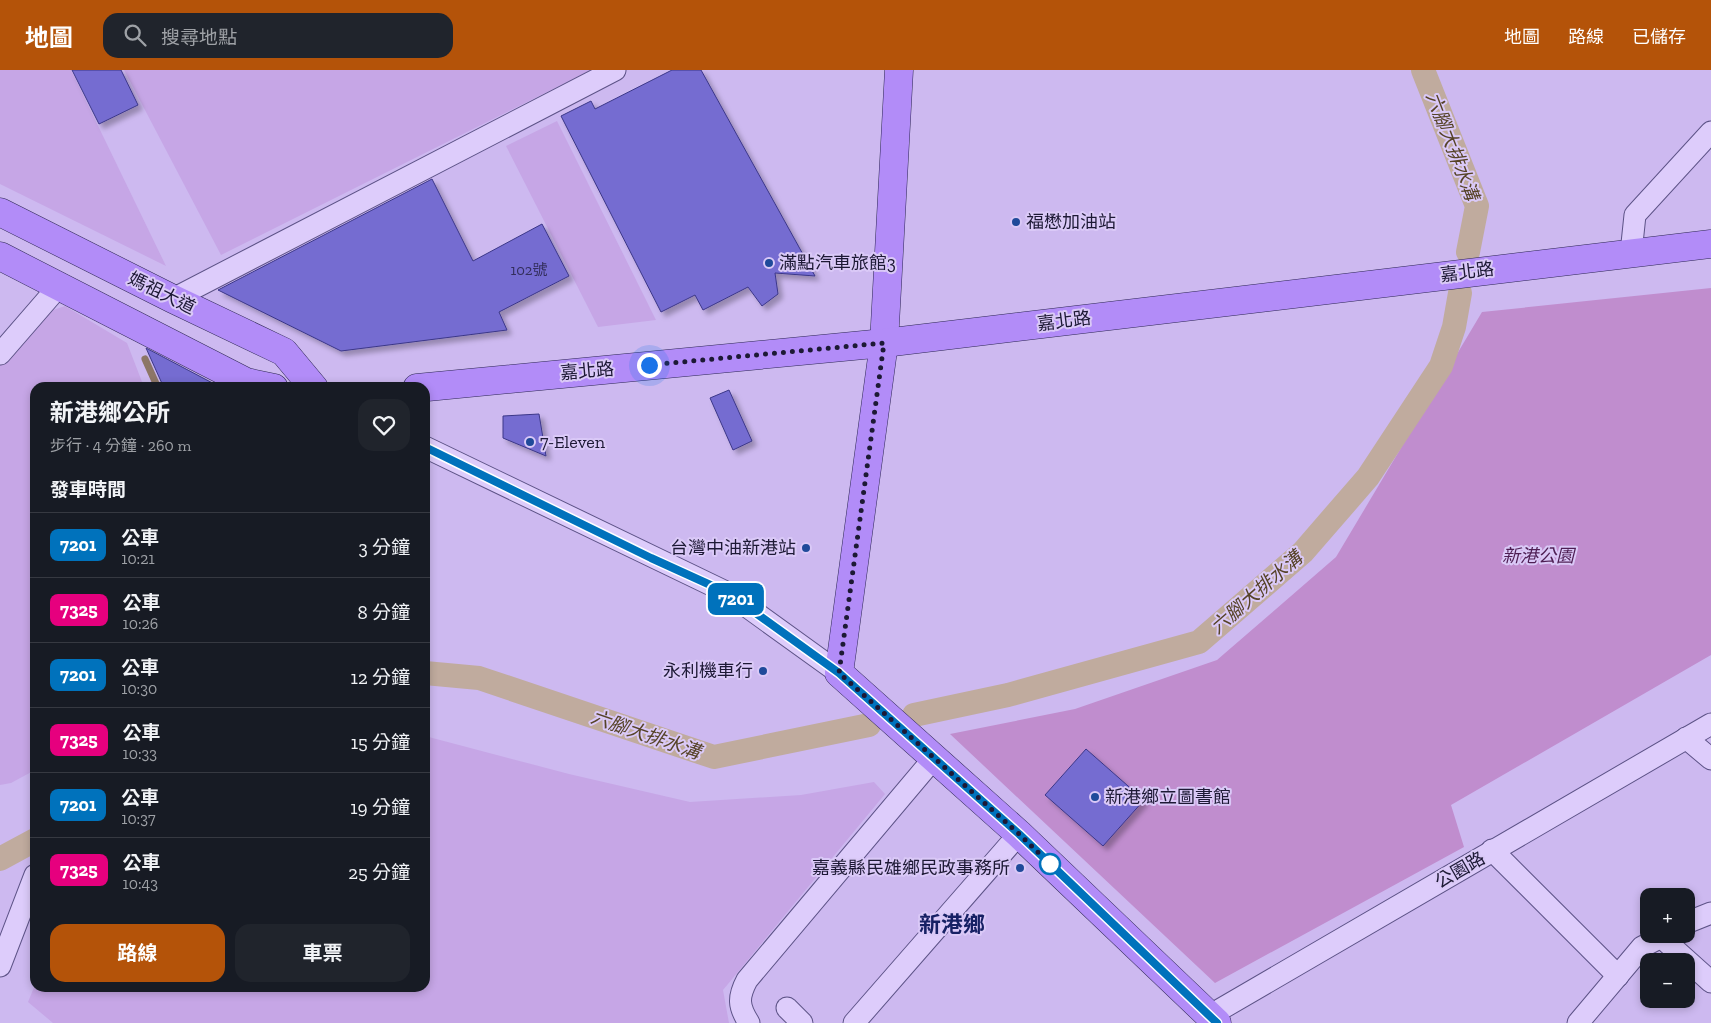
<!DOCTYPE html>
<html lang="zh-TW">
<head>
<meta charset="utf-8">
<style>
  body { margin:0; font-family:"Zilla Slab","Noto Sans TC",serif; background:#20242c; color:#f1f3f6; height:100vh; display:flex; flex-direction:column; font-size:19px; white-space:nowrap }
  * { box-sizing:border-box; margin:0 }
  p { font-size:16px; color:#9ea1a6 }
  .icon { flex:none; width:28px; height:28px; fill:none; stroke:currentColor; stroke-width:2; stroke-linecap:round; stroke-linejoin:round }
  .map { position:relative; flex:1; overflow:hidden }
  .drawer { position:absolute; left:30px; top:312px; width:400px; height:610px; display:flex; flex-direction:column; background:#171b24; border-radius:15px; box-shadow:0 2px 8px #0003 }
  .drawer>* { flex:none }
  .badge { padding:0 10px; border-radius:8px; font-size:18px; line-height:32px }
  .buttons { position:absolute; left:1640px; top:818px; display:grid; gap:10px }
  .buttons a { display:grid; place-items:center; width:55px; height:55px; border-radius:10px; background:#171b24; box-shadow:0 2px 8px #0003; font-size:25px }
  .you { position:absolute; width:25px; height:25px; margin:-12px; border:4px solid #fff; border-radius:50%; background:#1a73e8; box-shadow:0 0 0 8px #1a73e833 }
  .map>.badge { position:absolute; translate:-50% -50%; box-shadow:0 0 0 2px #fff }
  h2 { padding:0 20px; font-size:19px; line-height:45px }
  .round { display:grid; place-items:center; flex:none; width:52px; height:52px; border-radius:15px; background:#20242c }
  .summary { display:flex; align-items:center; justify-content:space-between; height:85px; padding:0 20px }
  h1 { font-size:24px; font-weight:700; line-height:38px }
  .button { display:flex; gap:10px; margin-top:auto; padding:10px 20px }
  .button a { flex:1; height:58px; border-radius:15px; background:#b45309; color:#fff; font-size:20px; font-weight:700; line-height:58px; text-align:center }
  .button a+a { background:#20242c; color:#f1f3f6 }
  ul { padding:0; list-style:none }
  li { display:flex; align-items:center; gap:15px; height:65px; padding:0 20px; border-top:1px solid #363941 }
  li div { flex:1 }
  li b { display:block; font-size:19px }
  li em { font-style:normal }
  li .badge { min-width:55px; font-weight:700; text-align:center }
  header { display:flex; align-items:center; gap:30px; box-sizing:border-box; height:70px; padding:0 25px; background:#b45309; color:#fff }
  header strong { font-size:24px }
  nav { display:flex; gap:28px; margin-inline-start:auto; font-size:18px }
  .search { width:350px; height:45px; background:#20242c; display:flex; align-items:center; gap:12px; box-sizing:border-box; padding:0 18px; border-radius:15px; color:#9ea1a6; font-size:19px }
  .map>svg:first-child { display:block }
  .farmland { fill:#c6a6e6 }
  .green { fill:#c08dce }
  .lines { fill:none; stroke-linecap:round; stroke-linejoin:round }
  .stream { stroke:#8d7666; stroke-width:7 }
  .canal { stroke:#c0ab9e; stroke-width:24 }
  .building { fill:#746cd1; stroke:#3c3788; filter:url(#shadow) }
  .minor-casing { stroke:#5d5387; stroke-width:23 }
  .major-casing { stroke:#2e2854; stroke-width:29 }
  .minor { stroke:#ddccfb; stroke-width:21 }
  .major { stroke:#b28cf8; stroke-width:28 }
  .line-casing { stroke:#fff; stroke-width:11 }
  .line { stroke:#0072bc; stroke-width:8 }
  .walk { stroke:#1d1935; stroke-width:5; stroke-dasharray:0 9 }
  .poi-dot { fill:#1f4a9a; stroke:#dac9f7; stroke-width:2 }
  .stop-dot { fill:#fff; stroke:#0072bc; stroke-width:2.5 }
  .labels { text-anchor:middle; stroke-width:4; stroke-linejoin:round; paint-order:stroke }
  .number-label { font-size:15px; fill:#332e5c }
  .poi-label { font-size:18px; fill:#1d1935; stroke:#dac9f7; text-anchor:start }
  .street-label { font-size:18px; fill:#1d1935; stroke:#dac9f7 }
  .park-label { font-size:18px; font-style:italic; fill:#4e1e53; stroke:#dac9f7 }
  .water-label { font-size:19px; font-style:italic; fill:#564327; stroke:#dac9f7 }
  .district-label { font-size:22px; font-weight:bold; fill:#162064; stroke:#dac9f7 }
</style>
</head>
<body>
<header>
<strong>地圖</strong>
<div class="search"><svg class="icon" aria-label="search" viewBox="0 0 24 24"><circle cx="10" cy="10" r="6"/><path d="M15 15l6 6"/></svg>搜尋地點</div>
<nav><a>地圖</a><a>路線</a><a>已儲存</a></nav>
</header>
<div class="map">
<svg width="1711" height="953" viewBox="0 0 1711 953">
  <defs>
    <filter id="shadow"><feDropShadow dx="4.5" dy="4.5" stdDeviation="2.5" flood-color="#0004"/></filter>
  </defs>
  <rect width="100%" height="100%" fill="#cdb9f0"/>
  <g class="farmland">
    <polygon points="0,0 71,0 166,196 0,114"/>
    <polygon points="124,0 591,0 221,185"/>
    <polygon points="557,51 656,250 598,257 506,76"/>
    <polygon points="65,236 127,273 144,317 35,318 35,700 11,713 0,715 0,294 44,243"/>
    <polygon points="425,666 569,704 690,732 801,725 874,712 885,724 723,920 729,953 53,953 28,932 35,915 35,918 425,918"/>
  </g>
  <polygon class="green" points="1711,218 1711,585 1451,735 1464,777 1215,913 950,664 1075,639 1217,590 1336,487 1482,242"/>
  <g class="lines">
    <polyline class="stream" points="145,289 158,318"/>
    <g class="canal">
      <polyline points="1423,0 1477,136 1468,182"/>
      <polyline points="425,603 479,608 714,687 869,655"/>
      <polyline points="914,645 1008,625 1199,572 1303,482 1368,407 1441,296 1454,257 1460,223"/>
      <polyline points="0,789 35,770"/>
    </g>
  </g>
  <g class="building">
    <polygon points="72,0 121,0 138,35 99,54"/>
    <polygon points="672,0 701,0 815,206 775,203 778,224 762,236 748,217 703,240 695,225 661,242 561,46 591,31 595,39"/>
    <polygon points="432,109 473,191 542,154 569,206 499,242 507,260 341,281 218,220"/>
    <polygon points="146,278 222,318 164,318"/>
    <polygon points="729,320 752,371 733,380 710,328"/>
    <polygon points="539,344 546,386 503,368 503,346"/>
    <polygon points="1086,679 1144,730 1103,776 1045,725"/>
  </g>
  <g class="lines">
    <g class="minor-casing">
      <g id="minor">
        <polyline points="1631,183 1635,145 1711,62"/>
        <polyline points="173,229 615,0"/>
        <polyline points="0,284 59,216"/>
        <polyline points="425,377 728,523 839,603"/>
        <polyline points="1686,668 1711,689"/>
        <polyline points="1492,780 1618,906"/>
        <polyline points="1686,853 1711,843"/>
        <polyline points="1661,867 1711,912"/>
        <polyline points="0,896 35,805"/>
        <polyline points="787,938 802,953"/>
        <polyline points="1209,946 1711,654"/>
        <path d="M749,953C738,936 738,927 747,910L934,688"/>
        <polyline points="854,953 1019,764"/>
        <polyline points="1578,953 1642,877 1667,864"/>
      </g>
    </g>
    <g class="major-casing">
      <g id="major">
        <polyline points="899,0 884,273 839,603 1019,764 1217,953"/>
        <polyline points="0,142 173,229 284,282 314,318"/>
        <polyline points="0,186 246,312 274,318"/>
        <polyline points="417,318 884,273 1711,174"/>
      </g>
    </g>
    <use href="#minor" class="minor"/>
    <use href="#major" class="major"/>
  </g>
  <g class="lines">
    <g class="line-casing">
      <polyline id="line" points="425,377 651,488 728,523 839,603 1019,764 1217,953"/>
    </g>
    <use href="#line" class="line"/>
    <polyline class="walk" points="649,295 884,273 839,603 1019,764 1050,794"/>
  </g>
  <g class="poi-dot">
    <circle cx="1016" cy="152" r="5"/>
    <circle cx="769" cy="193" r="5"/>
    <circle cx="530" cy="372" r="5"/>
    <circle cx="806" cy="478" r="5"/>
    <circle cx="763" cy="601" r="5"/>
    <circle cx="1095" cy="727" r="5"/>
    <circle cx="1020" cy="798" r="5"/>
  </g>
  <circle class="stop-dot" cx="1050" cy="794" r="10"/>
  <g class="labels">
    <g class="number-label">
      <text x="529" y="205">102號</text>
    </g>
    <g class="poi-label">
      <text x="1026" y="158">福懋加油站</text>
      <text x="779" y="199">滿點汽車旅館3</text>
      <text x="540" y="378">7-Eleven</text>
      <text x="796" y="484" text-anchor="end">台灣中油新港站</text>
      <text x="753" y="607" text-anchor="end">永利機車行</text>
      <text x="1105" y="733">新港鄉立圖書館</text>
      <text x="1010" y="804" text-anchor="end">嘉義縣民雄鄉民政事務所</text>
    </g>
    <g class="street-label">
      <text transform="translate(1467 202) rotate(-7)" y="6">嘉北路</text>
      <text transform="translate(162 223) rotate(26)" y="6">媽祖大道</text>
      <text transform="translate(1064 251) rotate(-7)" y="6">嘉北路</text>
      <text transform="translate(587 301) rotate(-5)" y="6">嘉北路</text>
      <text transform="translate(1460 800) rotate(-30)" y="6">公園路</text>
    </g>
    <g class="park-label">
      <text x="1538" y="492">新港公園</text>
    </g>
    <g class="water-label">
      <text transform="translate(1453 76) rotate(69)" y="7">六腳大排水溝</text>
      <text transform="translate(1256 522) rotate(-41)" y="7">六腳大排水溝</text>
      <text transform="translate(646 664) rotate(19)" y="7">六腳大排水溝</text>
    </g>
    <g class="district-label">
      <text x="952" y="862">新港鄉</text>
    </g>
  </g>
</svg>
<div class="buttons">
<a>+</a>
<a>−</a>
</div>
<div class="you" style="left:649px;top:295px"></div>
<b class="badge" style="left:736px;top:529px;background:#0072bc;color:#fff">7201</b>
<section class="drawer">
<div class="summary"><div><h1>新港鄉公所</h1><p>步行 · 4 分鐘 · 260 m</p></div><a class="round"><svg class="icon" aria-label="heart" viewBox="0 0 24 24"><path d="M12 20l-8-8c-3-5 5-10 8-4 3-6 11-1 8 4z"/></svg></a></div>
<h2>發車時間</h2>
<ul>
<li><span class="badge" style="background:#0072bc;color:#fff">7201</span><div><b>公車</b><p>10:21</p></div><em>3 分鐘</em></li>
<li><span class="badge" style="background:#e6007e;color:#fff">7325</span><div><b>公車</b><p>10:26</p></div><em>8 分鐘</em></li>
<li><span class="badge" style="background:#0072bc;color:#fff">7201</span><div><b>公車</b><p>10:30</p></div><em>12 分鐘</em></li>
<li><span class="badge" style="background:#e6007e;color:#fff">7325</span><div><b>公車</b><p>10:33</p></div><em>15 分鐘</em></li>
<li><span class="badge" style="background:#0072bc;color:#fff">7201</span><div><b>公車</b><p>10:37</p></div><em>19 分鐘</em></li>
<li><span class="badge" style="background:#e6007e;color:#fff">7325</span><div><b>公車</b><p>10:43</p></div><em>25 分鐘</em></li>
</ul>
<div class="button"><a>路線</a><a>車票</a></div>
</section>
</div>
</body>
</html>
